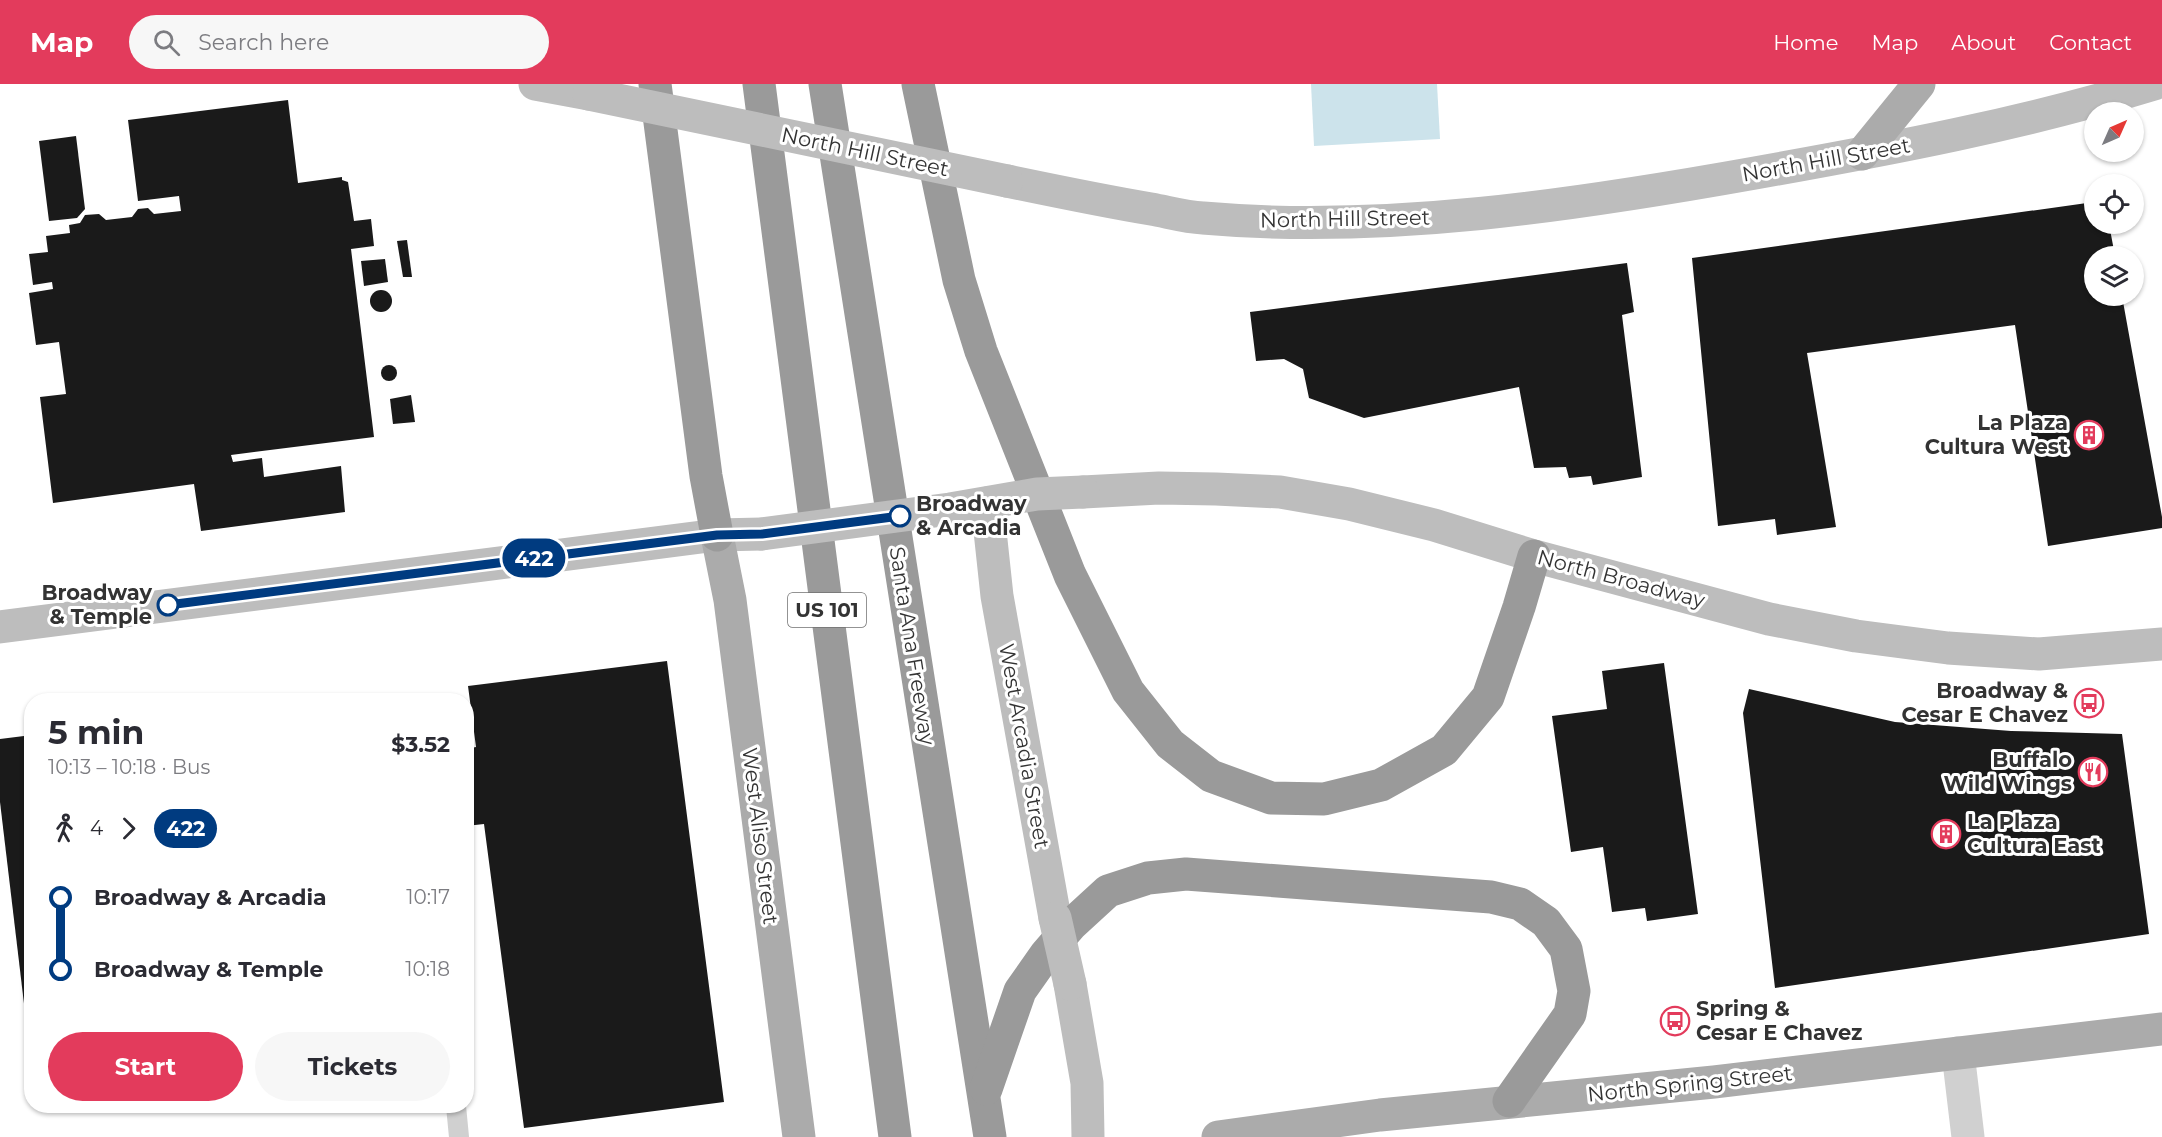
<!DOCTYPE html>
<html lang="en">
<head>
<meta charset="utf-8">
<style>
  body { margin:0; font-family:Montserrat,sans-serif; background:#f7f7f7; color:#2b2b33; height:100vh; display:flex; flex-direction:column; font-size:22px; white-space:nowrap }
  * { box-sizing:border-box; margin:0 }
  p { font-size:20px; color:#7c7c81 }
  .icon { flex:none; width:33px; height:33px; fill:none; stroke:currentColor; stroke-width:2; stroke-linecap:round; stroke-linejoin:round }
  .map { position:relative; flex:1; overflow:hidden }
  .drawer { position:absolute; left:24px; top:609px; width:450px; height:420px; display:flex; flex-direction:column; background:#fff; border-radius:24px; box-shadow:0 2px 4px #0004 }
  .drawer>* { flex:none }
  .badge { padding:0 12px; border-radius:20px; font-size:21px; line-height:39px }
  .needle { width:39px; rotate:45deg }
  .controls { position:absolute; left:2084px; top:18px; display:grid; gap:12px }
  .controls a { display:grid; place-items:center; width:60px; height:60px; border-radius:50%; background:#fff; box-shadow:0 2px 4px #0004; font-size:30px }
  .map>.badge { position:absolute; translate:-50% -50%; box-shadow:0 0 0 3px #fff }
  .legs { display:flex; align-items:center; gap:9px; height:66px; padding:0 24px; font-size:20px }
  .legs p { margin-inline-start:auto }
  .headline { display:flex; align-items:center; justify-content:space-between; height:102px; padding:0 24px }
  h1 { font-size:33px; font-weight:700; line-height:45px }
  .action { display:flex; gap:12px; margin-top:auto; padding:12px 24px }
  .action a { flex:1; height:69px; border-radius:36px; background:#e33b5c; color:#fff; font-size:24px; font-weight:700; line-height:69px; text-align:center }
  .action a+a { background:#f7f7f7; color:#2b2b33 }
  ul { padding:0 24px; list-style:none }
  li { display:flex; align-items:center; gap:21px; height:72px; font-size:22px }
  li i { display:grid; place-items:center; width:9px; height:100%; margin:0 8px; background:currentColor }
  li i::after { content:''; width:15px; height:15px; margin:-8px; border:4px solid; border-radius:50%; background:#fff }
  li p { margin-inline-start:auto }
  li:first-child i { background:linear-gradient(#0000 50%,currentColor 0) }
  li:last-child i { background:linear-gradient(currentColor 50%,#0000 0) }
  header { display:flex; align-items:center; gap:36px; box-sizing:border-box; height:84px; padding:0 30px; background:#e33b5c; color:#fff }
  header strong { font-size:28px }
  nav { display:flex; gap:33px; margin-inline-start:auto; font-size:21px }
  .search { width:420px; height:54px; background:#f7f7f7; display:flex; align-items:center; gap:15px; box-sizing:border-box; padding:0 21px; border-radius:33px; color:#7c7c81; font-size:22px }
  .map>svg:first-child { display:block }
  .water { fill:#cce3eb }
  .building { fill:#1a1a1a }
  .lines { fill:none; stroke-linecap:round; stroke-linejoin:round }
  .service { stroke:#d0d0d0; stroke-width:20 }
  .minor { stroke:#d0d0d0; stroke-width:33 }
  .secondary { stroke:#bdbdbd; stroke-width:33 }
  .primary { stroke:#ababab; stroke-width:33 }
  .motorway { stroke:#9a9a9a; stroke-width:33 }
  .secondary-bridge { stroke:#bdbdbd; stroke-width:33 }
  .line-1-casing { stroke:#fff; stroke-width:14 }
  .line-1 { stroke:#003b80; stroke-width:9 }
  .stop-1-dot { fill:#fff; stroke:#003b80; stroke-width:3 }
  .labels { text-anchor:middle; stroke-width:6; stroke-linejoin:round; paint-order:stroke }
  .shield { fill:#fff; stroke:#707070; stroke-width:1.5 }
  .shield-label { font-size:20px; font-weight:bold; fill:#333 }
  .street-label { font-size:21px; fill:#333; stroke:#fff }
  .poi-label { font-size:21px; font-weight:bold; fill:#333; stroke:#fff; text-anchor:end }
  .stop-label { font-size:21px; font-weight:bold; fill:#333; stroke:#fff; text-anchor:start }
</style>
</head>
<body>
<header>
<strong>Map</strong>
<div class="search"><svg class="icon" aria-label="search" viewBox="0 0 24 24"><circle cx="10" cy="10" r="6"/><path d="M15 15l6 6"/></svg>Search here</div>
<nav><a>Home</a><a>Map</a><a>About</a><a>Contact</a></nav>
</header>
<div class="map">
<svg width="2162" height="1053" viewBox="0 0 2162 1053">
  <rect width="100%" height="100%" fill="#fff"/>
  <polygon class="water" points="1311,0 1437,0 1440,55 1314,62"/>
  <g class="building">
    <polygon points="288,16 298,99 342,93 342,96 348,98 354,137 371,135 374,162 351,165 374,353 231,371 233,378 262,374 264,393 341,382 345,428 201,447 194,400 53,419 40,313 66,310 59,258 36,261 29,209 53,205 52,198 33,201 29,170 48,168 46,152 70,149 69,141 80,139 85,131 99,130 106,136 132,133 138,125 148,124 154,130 181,127 179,112 138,117 128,36"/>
    <polygon points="76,52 85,125 77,134 49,137 39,57"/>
    <polygon points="2094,118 2094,140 2109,140 2115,172 2094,172 2094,212 2122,212 2162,433 2162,444 2048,462 2015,241 1807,269 1836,443 1777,451 1775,435 1718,442 1692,174"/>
    <polygon points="407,156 412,193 403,193 397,157"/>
    <polygon points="385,175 388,198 364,202 361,177"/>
    <polygon points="1627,179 1634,228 1622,231 1642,393 1593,401 1591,392 1569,394 1566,383 1534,384 1519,303 1364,334 1309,314 1303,285 1284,275 1256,277 1250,228"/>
    <circle cx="381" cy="217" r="11"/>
    <circle cx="389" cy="289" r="8"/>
    <polygon points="411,311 415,338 393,340 390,315"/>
    <polygon points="667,577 724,1018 524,1044 484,740 466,742 466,665 476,663 468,602"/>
    <polygon points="1664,579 1698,830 1647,837 1645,824 1612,828 1603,763 1571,768 1552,632 1607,625 1602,587"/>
    <polygon points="1749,605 1895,638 2011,647 2122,650 2149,850 1775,904 1743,629"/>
    <polygon points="376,609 376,616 328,616 328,615"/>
    <polygon points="32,651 32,970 30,970 0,718 0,655"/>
  </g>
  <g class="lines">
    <polyline class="service" points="456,1022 459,1053"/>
    <polyline class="minor" points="1958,969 1968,1053"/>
    <g class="secondary">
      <polyline points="535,0 589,10"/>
      <path d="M1007,97C1055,107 1103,117 1151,125C1168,128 1185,133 1203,134C1385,150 1576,121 1755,89C1890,65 2023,40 2154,0"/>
      <polyline points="1083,408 1159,404 1216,405 1280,408 1349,420 1434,441 1534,472 1769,535 1856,552 1948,564 2039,570 2162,560"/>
      <polyline points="987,419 997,512 1055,834"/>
      <polyline points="0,543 717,451 762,450"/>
      <polyline points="1070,900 1087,999 1088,1053"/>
    </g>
    <g class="primary">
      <polyline points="1862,70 1919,0"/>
      <polyline points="717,451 730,516 799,1053"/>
      <polyline points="1218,1053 1380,1031 1714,998 2162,945"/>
    </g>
    <g class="motorway">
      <polyline points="655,0 706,392 717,451"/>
      <polyline points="759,0 895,1053"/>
      <polyline points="825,0 990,1053"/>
      <polyline points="918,0 959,196 981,267 1070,491 1128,607 1170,660 1211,692 1271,714 1324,715 1381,701 1444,666 1488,613 1519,523 1534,472"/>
      <polyline points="986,1005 1020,907 1046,870 1072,840 1108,807 1148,794 1186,790 1491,813 1520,820 1546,838 1566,865 1574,907 1570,930 1509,1017"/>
    </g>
    <g class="secondary-bridge">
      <polyline points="589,10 1007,97"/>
      <polyline points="762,450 950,425 1037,410 1083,408"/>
      <polyline points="1055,834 1070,900"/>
    </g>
  </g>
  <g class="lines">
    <g class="line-1-casing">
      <polyline id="line-1" points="168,521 717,451 762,450 900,432"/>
    </g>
    <use href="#line-1" class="line-1"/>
  </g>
  <defs>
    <g id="building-ring" transform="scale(1.5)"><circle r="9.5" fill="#fff" stroke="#e33b5c" stroke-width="1.5"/><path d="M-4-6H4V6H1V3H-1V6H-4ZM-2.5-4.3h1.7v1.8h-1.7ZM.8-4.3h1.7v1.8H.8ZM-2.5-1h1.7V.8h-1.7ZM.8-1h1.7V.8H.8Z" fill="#e33b5c"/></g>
    <g id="bus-ring" transform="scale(1.5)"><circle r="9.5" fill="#fff" stroke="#e33b5c" stroke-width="1.5"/><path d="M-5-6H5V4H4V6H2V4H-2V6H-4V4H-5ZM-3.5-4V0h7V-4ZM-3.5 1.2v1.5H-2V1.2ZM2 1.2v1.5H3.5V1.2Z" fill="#e33b5c"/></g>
    <g id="restaurant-ring" transform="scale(1.5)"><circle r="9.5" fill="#fff" stroke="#e33b5c" stroke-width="1.5"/><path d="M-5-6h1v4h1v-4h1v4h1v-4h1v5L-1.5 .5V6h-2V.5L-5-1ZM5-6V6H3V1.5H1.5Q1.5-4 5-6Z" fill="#e33b5c"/></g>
  </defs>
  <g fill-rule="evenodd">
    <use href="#building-ring" x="2089" y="351"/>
    <use href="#bus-ring" x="2089" y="619"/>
    <use href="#restaurant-ring" x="2093" y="688"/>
    <use href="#building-ring" x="1946" y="750"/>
    <use href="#bus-ring" x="1675" y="937"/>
  </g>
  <g class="stop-1-dot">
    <circle cx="900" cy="432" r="10"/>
    <circle cx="168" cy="521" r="10"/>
  </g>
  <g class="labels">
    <rect class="shield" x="788" y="509" width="78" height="34" rx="4.5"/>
    <g class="shield-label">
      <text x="827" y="533">US 101</text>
    </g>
    <g class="street-label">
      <text transform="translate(865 68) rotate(12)" y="7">North Hill Street</text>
      <text transform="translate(1826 76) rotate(-10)" y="7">North Hill Street</text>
      <text transform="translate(1345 135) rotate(-1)" y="7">North Hill Street</text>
      <text transform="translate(1621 495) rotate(15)" y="7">North Broadway</text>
      <text transform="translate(912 562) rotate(81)" y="7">Santa Ana Freeway</text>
      <text transform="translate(1024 662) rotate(80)" y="7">West Arcadia Street</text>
      <text transform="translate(760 752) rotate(83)" y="7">West Aliso Street</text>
      <text transform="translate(1690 1000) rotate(-6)" y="7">North Spring Street</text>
    </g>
    <g class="poi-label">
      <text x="2068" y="346">La Plaza<tspan x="2068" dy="24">Cultura West</tspan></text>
      <text x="2068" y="614">Broadway &amp;<tspan x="2068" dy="24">Cesar E Chavez</tspan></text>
      <text x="2072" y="683">Buffalo<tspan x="2072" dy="24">Wild Wings</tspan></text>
      <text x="1967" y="745" text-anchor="start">La Plaza<tspan x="1967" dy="24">Cultura East</tspan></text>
      <text x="1696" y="932" text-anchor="start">Spring &amp;<tspan x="1696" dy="24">Cesar E Chavez</tspan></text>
    </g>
    <g class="stop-label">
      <text x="916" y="427">Broadway<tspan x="916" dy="24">&amp; Arcadia</tspan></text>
      <text x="152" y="516" text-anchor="end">Broadway<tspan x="152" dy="24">&amp; Temple</tspan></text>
    </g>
  </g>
</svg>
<div class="controls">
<a><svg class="needle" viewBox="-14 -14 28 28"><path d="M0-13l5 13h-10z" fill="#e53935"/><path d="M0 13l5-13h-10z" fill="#7c7c81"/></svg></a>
<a><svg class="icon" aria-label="locate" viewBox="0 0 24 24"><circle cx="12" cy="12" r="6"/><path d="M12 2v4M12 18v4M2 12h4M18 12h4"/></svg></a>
<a><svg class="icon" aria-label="layers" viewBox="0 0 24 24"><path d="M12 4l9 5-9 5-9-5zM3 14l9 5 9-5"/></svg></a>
</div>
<b class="badge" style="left:534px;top:474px;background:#003b80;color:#fff">422</b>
<section class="drawer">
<div class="headline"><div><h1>5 min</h1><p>10:13 – 10:18 · Bus</p></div><b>$3.52</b></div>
<div class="legs"><svg class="icon" aria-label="walk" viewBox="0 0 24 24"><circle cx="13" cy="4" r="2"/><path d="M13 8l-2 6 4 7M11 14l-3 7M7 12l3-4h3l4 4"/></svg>4<svg class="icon" aria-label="forward" viewBox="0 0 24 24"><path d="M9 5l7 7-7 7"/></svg><b class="badge" style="background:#003b80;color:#fff">422</b></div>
<ul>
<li><i style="color:#003b80"></i><b>Broadway &amp; Arcadia</b><p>10:17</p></li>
<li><i style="color:#003b80"></i><b>Broadway &amp; Temple</b><p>10:18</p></li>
</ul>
<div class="action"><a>Start</a><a>Tickets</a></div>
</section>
</div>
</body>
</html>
